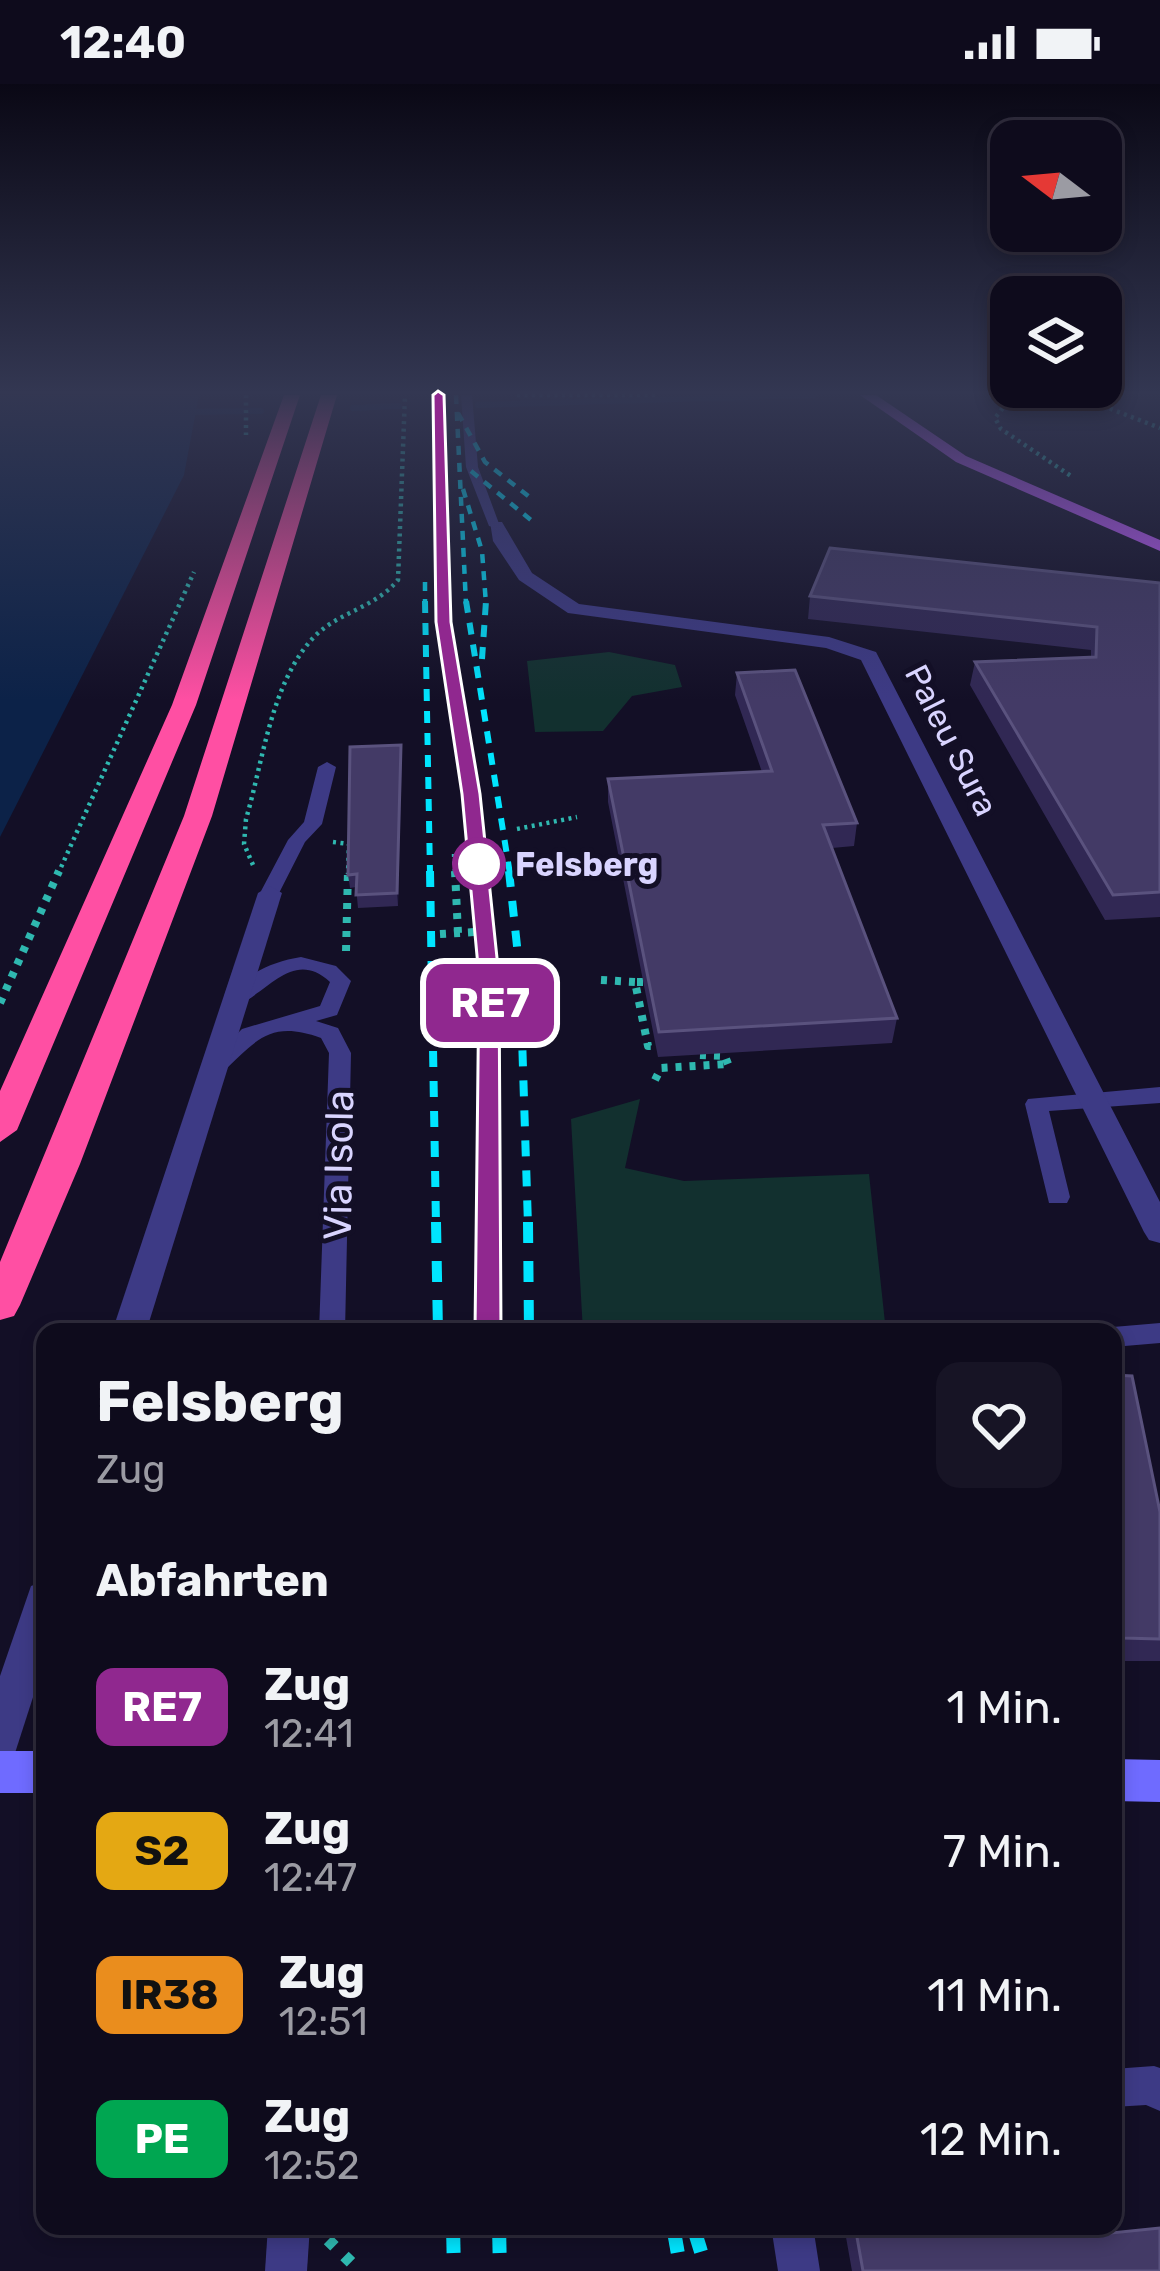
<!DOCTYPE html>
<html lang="de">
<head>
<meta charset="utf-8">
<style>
  body { margin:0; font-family:Rubik,sans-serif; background:#171425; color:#f1f3f6; height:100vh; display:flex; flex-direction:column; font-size:45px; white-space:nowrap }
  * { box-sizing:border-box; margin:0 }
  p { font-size:39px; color:#9b9ba3 }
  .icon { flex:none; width:66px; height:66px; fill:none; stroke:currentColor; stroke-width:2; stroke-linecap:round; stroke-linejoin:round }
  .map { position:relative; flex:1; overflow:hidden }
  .panel { position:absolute; left:36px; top:1239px; width:1086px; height:912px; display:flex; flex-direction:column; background:#0e0b1c; border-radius:24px; box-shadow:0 6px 18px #0003,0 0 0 3px #2e2b3b }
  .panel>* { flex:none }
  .badge { padding:0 24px; border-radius:18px; font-size:42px; line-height:78px }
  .needle { width:78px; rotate:286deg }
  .fabs { position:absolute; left:990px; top:36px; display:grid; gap:24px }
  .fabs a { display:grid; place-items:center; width:132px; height:132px; border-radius:24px; background:#0e0b1c; box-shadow:0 6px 18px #0003,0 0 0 3px #2e2b3b; font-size:60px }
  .map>.badge { position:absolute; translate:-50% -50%; box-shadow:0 0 0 6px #fff }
  h2 { padding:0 60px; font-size:45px; line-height:108px }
  .round { display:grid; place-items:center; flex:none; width:126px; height:126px; border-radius:24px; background:#171425 }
  .headline { display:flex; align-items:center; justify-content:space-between; height:204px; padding:0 60px }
  h1 { font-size:57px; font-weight:700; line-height:90px }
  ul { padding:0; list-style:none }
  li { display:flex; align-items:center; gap:36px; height:144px; padding:0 60px }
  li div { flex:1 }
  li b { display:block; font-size:45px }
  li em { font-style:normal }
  li .badge { min-width:132px; font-weight:700; text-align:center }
  .status { display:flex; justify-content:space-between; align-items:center; height:84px; padding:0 60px; background:#0e0b1c; direction:ltr }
  .status svg { height:33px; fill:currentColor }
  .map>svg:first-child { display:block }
  .green { fill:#12302f }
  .water { fill:#0c2248 }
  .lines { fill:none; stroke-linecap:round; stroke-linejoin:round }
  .stream { stroke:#0c2248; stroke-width:6 }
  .path-far2 { stroke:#2fb8b0; stroke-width:4.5; stroke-dasharray:3 4.5; stroke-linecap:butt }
  .path-far1 { stroke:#2fb8b0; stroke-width:8; stroke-dasharray:6 8; stroke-linecap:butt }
  .path { stroke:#2fb8b0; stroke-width:12; stroke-dasharray:9 14; stroke-linecap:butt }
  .lane { fill:#3d3a85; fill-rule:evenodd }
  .street { fill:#3d3a85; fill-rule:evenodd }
  .secondary { fill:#6f6bff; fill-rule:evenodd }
  .primary { fill:#c25bff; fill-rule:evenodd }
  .highway { fill:#ff4fa3; fill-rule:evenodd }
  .rail-far4 { stroke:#00e5ff; stroke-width:4.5; stroke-dasharray:9 8; stroke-linecap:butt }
  .rail-far3 { stroke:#00e5ff; stroke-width:6; stroke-dasharray:12 10; stroke-linecap:butt }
  .rail-far2 { stroke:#00e5ff; stroke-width:8; stroke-dasharray:16 14; stroke-linecap:butt }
  .rail-far1 { stroke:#00e5ff; stroke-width:10; stroke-dasharray:21 18; stroke-linecap:butt }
  .rail { stroke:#00e5ff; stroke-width:14; stroke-dasharray:27 22; stroke-linecap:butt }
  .wall { fill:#312854 }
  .shaded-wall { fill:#1d163a }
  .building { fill:#433a66; stroke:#5a527e; stroke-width:3 }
  .line { fill:#90288f; stroke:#fff; stroke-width:3 }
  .stop-dot { fill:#fff; stroke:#90288f; stroke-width:6 }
  .labels { text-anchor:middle; stroke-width:10; stroke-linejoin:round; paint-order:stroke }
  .far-street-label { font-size:33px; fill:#d9d4ff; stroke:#130f26 }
  .far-stop-label { font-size:33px; font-weight:bold; fill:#d9d4ff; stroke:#130f26; text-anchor:start }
  .street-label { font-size:39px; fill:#d9d4ff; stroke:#130f26 }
</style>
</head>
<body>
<div class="status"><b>12:40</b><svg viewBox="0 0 49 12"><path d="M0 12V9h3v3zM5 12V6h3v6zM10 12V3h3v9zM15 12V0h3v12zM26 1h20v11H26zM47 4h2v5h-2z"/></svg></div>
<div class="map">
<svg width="1160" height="2187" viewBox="0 0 1160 2187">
  <rect width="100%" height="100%" fill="#130f26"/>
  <g class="green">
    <polygon points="609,568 675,581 682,603 632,612 603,647 535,648 527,577"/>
    <polygon points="640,1015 625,1084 684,1097 869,1090 886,1248 583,1248 571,1035"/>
  </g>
  <polygon class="water" points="0,311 199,311 184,391 0,753"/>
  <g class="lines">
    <g class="stream">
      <polyline points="478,321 814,311"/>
      <polyline points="353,324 399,322"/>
      <polyline points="184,328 261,327"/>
    </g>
    <g class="path-far2">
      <polyline points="246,311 246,351"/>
      <polyline points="517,311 656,311"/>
      <polyline points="1003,311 1006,320 995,334 1001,345 1071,392"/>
      <polyline points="1075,311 1160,344"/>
      <polyline points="517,745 577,733"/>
      <polyline points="333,758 349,760 348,790"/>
      <polyline points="454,770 455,790"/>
      <path d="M253,781L244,760L246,735C263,678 271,598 314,553C338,528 375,524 398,496L405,311"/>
      <polyline points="58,790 194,488"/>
    </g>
    <g class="path-far1">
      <polyline points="455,787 458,849"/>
      <polyline points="440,850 476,848"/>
      <polyline points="346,867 348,787"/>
      <polyline points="601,896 635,898"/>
      <polyline points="643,898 635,898 648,962 655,962"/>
      <polyline points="0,919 59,787"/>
      <polyline points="700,971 725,972 728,980"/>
      <polyline points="655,996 661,984 728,980"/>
    </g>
    <polyline class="path" points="328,2156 360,2187"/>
    <g class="lane">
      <polygon points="461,311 472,311 478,383 501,445 489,442 466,383"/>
      <polygon points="327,678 336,683 322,740 305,758 277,813 263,813 260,809 288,756 304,738 318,683"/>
      <path d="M301,873L336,882L351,897L337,931L316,937L338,944L351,969L345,1248H319L329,969L321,954C271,936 257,955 222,989L214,991L203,984L242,945L320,922L330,898C293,864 268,909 236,922L225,915C246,890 270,878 301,873Z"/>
      <polygon points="1160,1003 1160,1019 1049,1027 1070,1113 1067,1119 1049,1119 1025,1020 1028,1015"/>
      <polygon points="1160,1239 1160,1259 1113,1263 1113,1248 1102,1248 1113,1243"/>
      <polygon points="1154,1982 1160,1984 1160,2027 1146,2021 1113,2023 1113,1985"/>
      <polygon points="268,2142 310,2142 307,2187 265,2187"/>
      <polygon points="771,2142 813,2142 820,2187 778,2187"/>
    </g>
    <g class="street">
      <polygon points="490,438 502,438 532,489 579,520 829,553 876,568 1160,1118 1160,1159 1149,1156 1144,1148 861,576 826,564 568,529 519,496 493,457"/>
      <polygon points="270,802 282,809 146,1248 112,1248 258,809"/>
      <polygon points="45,1497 45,1576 15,1669 0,1675 0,1592 31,1502"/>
    </g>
    <g class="secondary">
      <rect x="0" y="1667" width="45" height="42"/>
      <polygon points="1113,1675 1160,1676 1160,1718 1113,1717"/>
    </g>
    <polygon class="primary" points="860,311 876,311 966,372 1160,456 1160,467 956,378"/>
    <g class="highway">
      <polygon points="284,311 300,311 196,621 17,1046 0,1058 0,1007 172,621"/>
      <polygon points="321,311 337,311 212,732 80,1080 20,1221 14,1232 0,1236 0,1178 184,732"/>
    </g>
    <g class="rail-far4">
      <polyline points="438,311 437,428 445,520"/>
      <polyline points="456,311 466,520"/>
      <polyline points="458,329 485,378 532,415"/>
      <polyline points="471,387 531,436"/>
      <polyline points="463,405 482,467 486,520"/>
      <polyline points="425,498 425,520"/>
    </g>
    <g class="rail-far3">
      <polyline points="425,517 430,790"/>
      <polyline points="445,517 480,790"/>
      <polyline points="466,517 510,790"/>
      <polyline points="482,575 486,517"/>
    </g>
    <g class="rail-far2">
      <polyline points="430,787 436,1141"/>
      <polyline points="480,787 490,951 490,1141"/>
      <polyline points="509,787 520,890 528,1141"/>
    </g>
    <g class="rail-far1">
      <polyline points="436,1138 438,1248"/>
      <polyline points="528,1138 529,1248"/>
      <polyline points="488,1248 490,1138"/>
    </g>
    <g class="rail">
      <polyline points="453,2142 454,2187"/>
      <polyline points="499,2142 500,2187"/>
      <polyline points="673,2142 681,2187"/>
      <polyline points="693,2142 707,2187"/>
    </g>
  </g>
  <g class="wall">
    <polygon points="1160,499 1160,833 1105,836 970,601 975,578 1091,573 1091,566 808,535 810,512"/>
    <polygon points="737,589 857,739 854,762 832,764 897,934 892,959 658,973 608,718 608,695 762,688 735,611"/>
    <polygon points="401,661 398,822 358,824 356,803 350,804 348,791"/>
    <polygon points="1113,1291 1160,1428 1160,1577 1113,1577"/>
    <polygon points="844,2142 1079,2142 1082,2152 1160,2187 852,2187"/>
  </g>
  <polygon class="shaded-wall" points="401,661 402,674 398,822 397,809"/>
  <g class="building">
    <polygon points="830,464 1160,499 1160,808 1113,811 975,578 1096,573 1097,543 810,512"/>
    <polygon points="795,586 857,739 823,741 897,934 659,948 608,695 772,687 737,589"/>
    <polygon points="401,661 397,809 356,811 357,790 348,791 350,663"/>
    <polygon points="275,1239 274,1248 201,1248 201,1244"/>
    <polygon points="1113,1291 1132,1292 1160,1428 1160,1555 1123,1554 1113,1515"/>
    <polygon points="855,2142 1079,2142 1082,2152 1160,2144 1160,2187 863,2187"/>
  </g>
  <linearGradient id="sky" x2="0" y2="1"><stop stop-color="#0a0815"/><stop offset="0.5" stop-color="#333752"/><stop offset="1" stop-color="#333752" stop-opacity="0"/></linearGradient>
  <rect width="1160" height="617" fill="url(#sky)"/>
  <polygon class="line" points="438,307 444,311 451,538 480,710 499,893 501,1248 488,1258 475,1248 479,893 462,710 436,538 433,311"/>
  <circle class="stop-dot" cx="479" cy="780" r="24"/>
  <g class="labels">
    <g class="far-street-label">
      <text transform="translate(952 656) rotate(63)" y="12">Paleu Sura</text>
    </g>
    <g class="far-stop-label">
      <text x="515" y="792">Felsberg</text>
    </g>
    <g class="street-label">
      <text transform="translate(338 1081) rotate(-89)" y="14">Via Isola</text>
    </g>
  </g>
</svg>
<div class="fabs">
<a><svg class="needle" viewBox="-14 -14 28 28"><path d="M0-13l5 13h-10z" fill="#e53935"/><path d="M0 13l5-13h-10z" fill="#9b9ba3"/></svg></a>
<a><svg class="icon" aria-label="layers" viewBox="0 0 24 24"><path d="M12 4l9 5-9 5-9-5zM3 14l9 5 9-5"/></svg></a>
</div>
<b class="badge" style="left:490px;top:919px;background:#90288f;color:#fff">RE7</b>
<section class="panel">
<div class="headline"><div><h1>Felsberg</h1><p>Zug</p></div><a class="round"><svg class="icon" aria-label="heart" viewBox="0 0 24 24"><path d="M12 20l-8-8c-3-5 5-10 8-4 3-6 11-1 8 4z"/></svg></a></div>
<h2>Abfahrten</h2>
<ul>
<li><span class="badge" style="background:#90288f;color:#fff">RE7</span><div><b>Zug</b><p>12:41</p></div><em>1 Min.</em></li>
<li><span class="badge" style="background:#e4a813;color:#111">S2</span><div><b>Zug</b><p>12:47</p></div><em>7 Min.</em></li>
<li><span class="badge" style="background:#ea8d1d;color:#111">IR38</span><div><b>Zug</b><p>12:51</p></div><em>11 Min.</em></li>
<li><span class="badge" style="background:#00a651;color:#fff">PE</span><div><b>Zug</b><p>12:52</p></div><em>12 Min.</em></li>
</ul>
</section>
</div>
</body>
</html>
